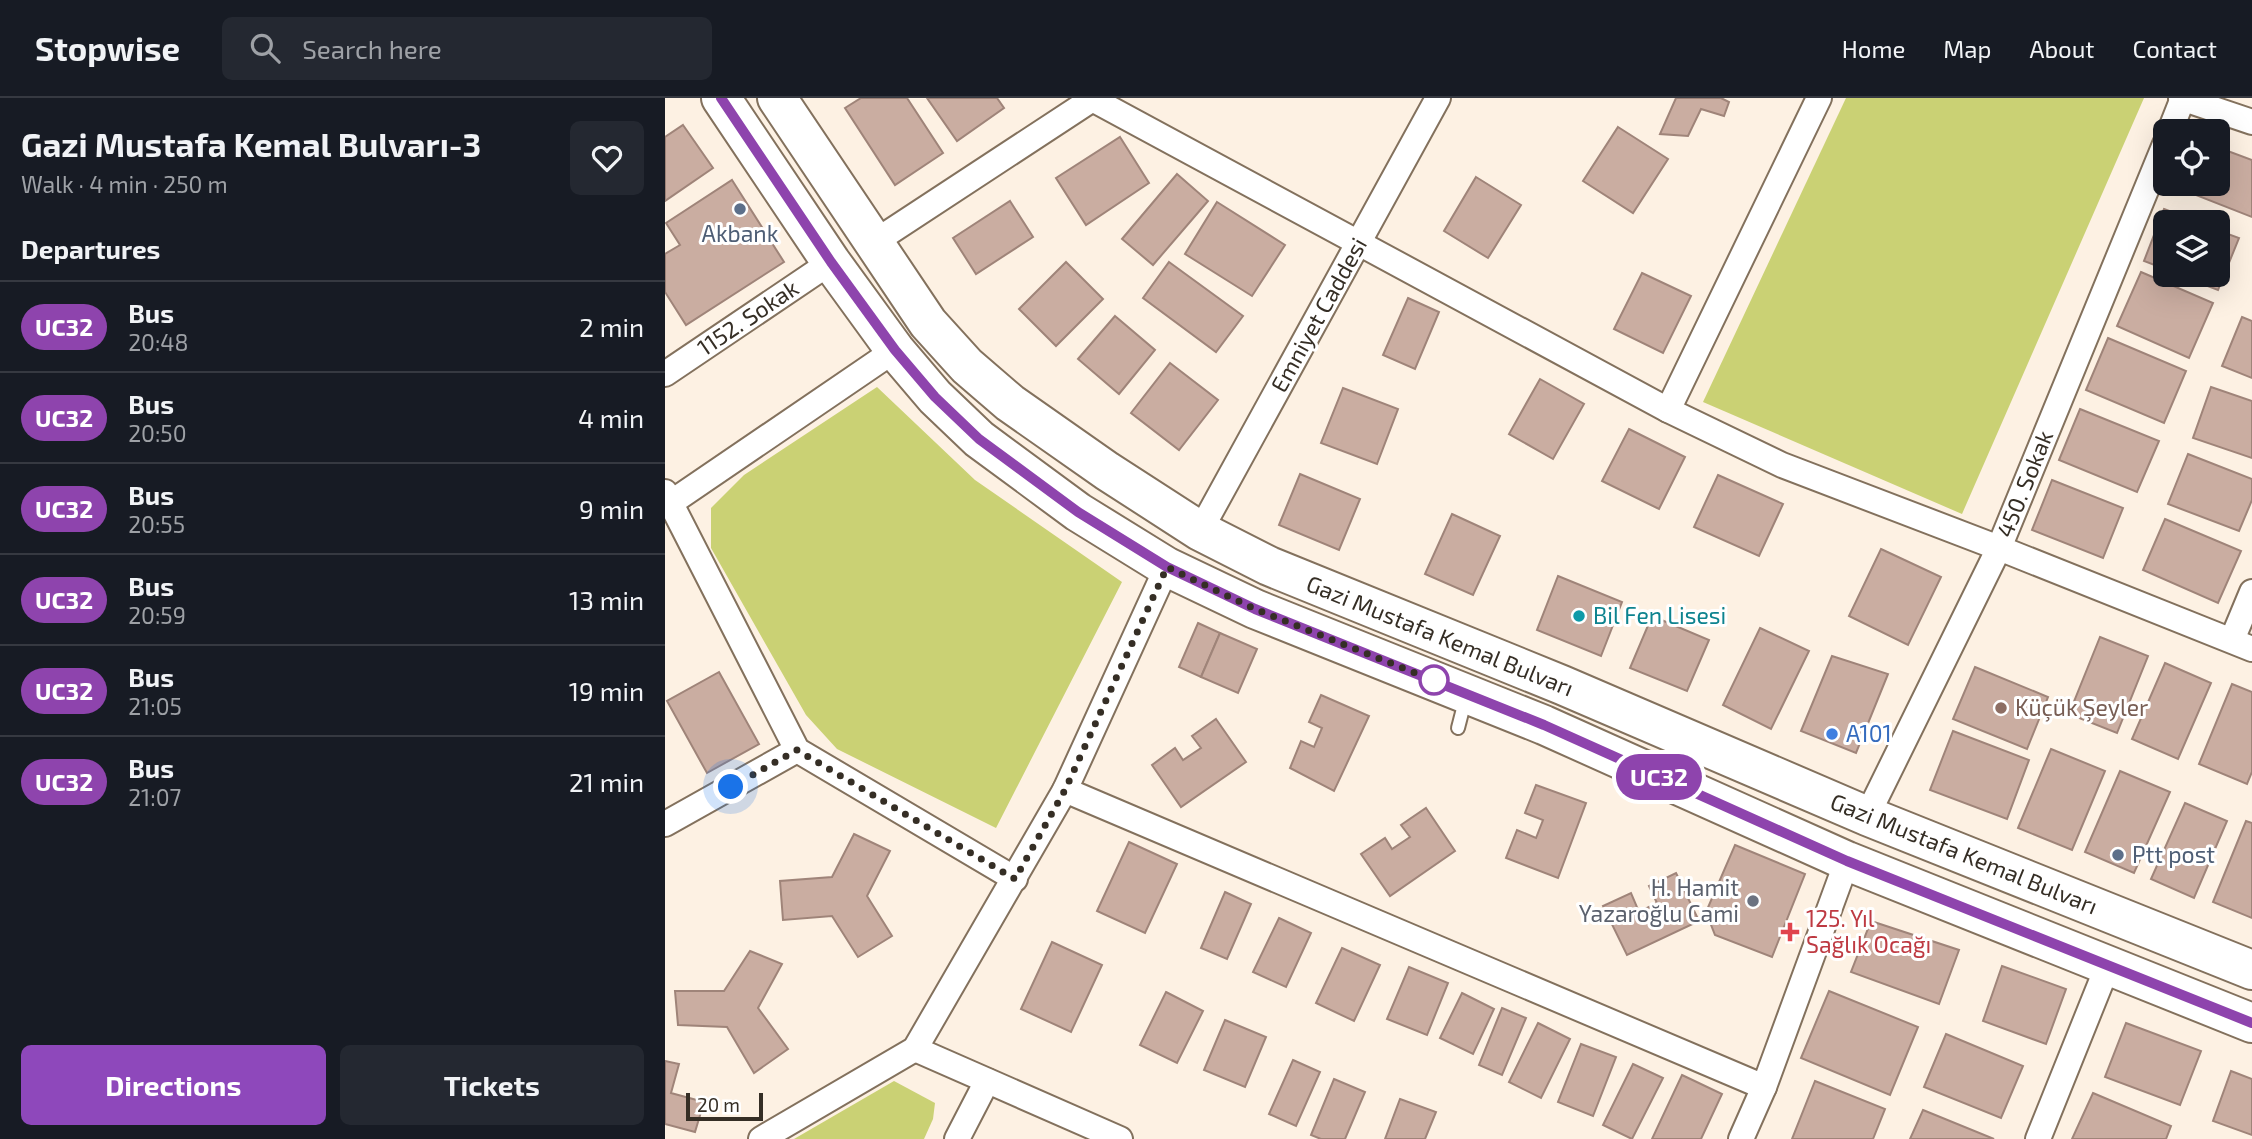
<!DOCTYPE html>
<html lang="en">
<head>
<meta charset="utf-8">
<style>
  body { margin:0; font-family:"Exo 2",sans-serif; background:#242831; color:#f1f3f6; height:100vh; display:flex; flex-direction:column; font-size:26px; white-space:nowrap }
  * { box-sizing:border-box; margin:0 }
  p { font-size:23px; color:#9ea1a6 }
  .icon { flex:none; width:38px; height:38px; fill:none; stroke:currentColor; stroke-width:2; stroke-linecap:round; stroke-linejoin:round }
  .map { position:relative; flex:1; overflow:hidden }
  .details { display:flex; flex-direction:column; background:#171b24; width:665px }
  .details>* { flex:none }
  .badge { padding:0 14px; border-radius:23px; font-size:24px; line-height:46px }
  .buttons { position:absolute; left:1488px; top:21px; display:grid; gap:14px }
  .buttons a { display:grid; place-items:center; width:77px; height:77px; border-radius:10px; background:#171b24; box-shadow:0 7px 28px #0002; font-size:35px }
  .scale { position:absolute; left:21px; bottom:18px; width:77px; box-sizing:border-box; padding-left:7px; border:4px solid #352e25; border-top:0; font-size:19px; line-height:24px; white-space:nowrap; color:#352e25; -webkit-text-stroke:5px #fff; paint-order:stroke }
  .you { position:absolute; width:35px; height:35px; margin:-18px; border:5px solid #fff; border-radius:50%; background:#1a73e8; box-shadow:0 0 0 10px #1a73e833 }
  .map>.badge { position:absolute; translate:-50% -50%; box-shadow:0 0 0 4px #fff }
  h2 { padding:0 21px; font-size:26px; line-height:63px }
  .round { display:grid; place-items:center; flex:none; width:74px; height:74px; border-radius:10px; background:#242831 }
  .overview { display:flex; align-items:center; justify-content:space-between; height:119px; padding:0 21px }
  h1 { font-size:33px; font-weight:700; line-height:52px }
  .button { display:flex; gap:14px; margin-top:auto; padding:14px 21px }
  .button a { flex:1; height:80px; border-radius:10px; background:#8e48bb; color:#fff; font-size:28px; font-weight:700; line-height:80px; text-align:center }
  .button a+a { background:#242831; color:#f1f3f6 }
  ul { padding:0; list-style:none }
  li { display:flex; align-items:center; gap:21px; height:91px; padding:0 21px; border-top:2px solid #363941 }
  li div { flex:1 }
  li b { display:block; font-size:26px }
  li em { font-style:normal }
  li .badge { min-width:77px; font-weight:700; text-align:center }
  header { display:flex; align-items:center; gap:42px; box-sizing:border-box; height:98px; padding:0 35px; background:#171b24; border-bottom:2px solid #363941 }
  header strong { font-size:33px }
  nav { display:flex; gap:38px; margin-inline-start:auto; font-size:24px }
  .search { width:490px; height:63px; background:#242831; display:flex; align-items:center; gap:18px; box-sizing:border-box; padding:0 24px; border-radius:10px; color:#9ea1a6; font-size:26px }
  main { display:flex; flex:1; min-height:0 }
  .map>svg:first-child { display:block }
  .green { fill:#cad174 }
  .building { fill:#caada1; stroke:#9f8479; stroke-width:2 }
  .lines { fill:none; stroke-linecap:round; stroke-linejoin:round }
  .service-casing { stroke:#83715d; stroke-width:16 }
  .minor-casing { stroke:#83715d; stroke-width:28 }
  .primary-casing { stroke:#83715d; stroke-width:42 }
  .service { stroke:#fff; stroke-width:12 }
  .minor { stroke:#fff; stroke-width:24 }
  .primary { stroke:#fff; stroke-width:38 }
  .line-casing { stroke:#fff; stroke-width:16 }
  .line { stroke:#8e44ad; stroke-width:10 }
  .walk { stroke:#352e25; stroke-width:7; stroke-dasharray:0 12.6 }
  .service-dot { fill:#5c6f8a; stroke:#fff; stroke-width:2.5 }
  .culture-dot { fill:#0f9aa8; stroke:#fff; stroke-width:2.5 }
  .stop-dot { fill:#fff; stroke:#8e44ad; stroke-width:3.5 }
  .education-dot { fill:#8d6e63; stroke:#fff; stroke-width:2.5 }
  .shop-dot { fill:#3f7fe0; stroke:#fff; stroke-width:2.5 }
  .worship-dot { fill:#6b7280; stroke:#fff; stroke-width:2.5 }
  .health-dot { fill:#e0444e; stroke:#fff; stroke-width:2.5 }
  .labels { text-anchor:middle; stroke-width:6; stroke-linejoin:round; paint-order:stroke }
  .service-label { font-size:23px; fill:#4e5e75; stroke:#fff }
  .street-label { font-size:23px; fill:#352e25; stroke:#fff }
  .culture-label { font-size:23px; fill:#0d838f; stroke:#fff; text-anchor:start }
  .education-label { font-size:23px; fill:#785e54; stroke:#fff; text-anchor:start }
  .shop-label { font-size:23px; fill:#366cbe; stroke:#fff; text-anchor:start }
  .worship-label { font-size:23px; fill:#5b616d; stroke:#fff; text-anchor:end }
  .health-label { font-size:23px; fill:#be3a42; stroke:#fff; text-anchor:start }
</style>
</head>
<body>
<header>
<strong>Stopwise</strong>
<div class="search"><svg class="icon" aria-label="search" viewBox="0 0 24 24"><circle cx="10" cy="10" r="6"/><path d="M15 15l6 6"/></svg>Search here</div>
<nav><a>Home</a><a>Map</a><a>About</a><a>Contact</a></nav>
</header>
<main>
<section class="details">
<div class="overview"><div><h1>Gazi Mustafa Kemal Bulvarı-3</h1><p>Walk · 4 min · 250 m</p></div><a class="round"><svg class="icon" aria-label="heart" viewBox="0 0 24 24"><path d="M12 20l-8-8c-3-5 5-10 8-4 3-6 11-1 8 4z"/></svg></a></div>
<h2>Departures</h2>
<ul>
<li><span class="badge" style="background:#8e44ad;color:#fff">UC32</span><div><b>Bus</b><p>20:48</p></div><em>2 min</em></li>
<li><span class="badge" style="background:#8e44ad;color:#fff">UC32</span><div><b>Bus</b><p>20:50</p></div><em>4 min</em></li>
<li><span class="badge" style="background:#8e44ad;color:#fff">UC32</span><div><b>Bus</b><p>20:55</p></div><em>9 min</em></li>
<li><span class="badge" style="background:#8e44ad;color:#fff">UC32</span><div><b>Bus</b><p>20:59</p></div><em>13 min</em></li>
<li><span class="badge" style="background:#8e44ad;color:#fff">UC32</span><div><b>Bus</b><p>21:05</p></div><em>19 min</em></li>
<li><span class="badge" style="background:#8e44ad;color:#fff">UC32</span><div><b>Bus</b><p>21:07</p></div><em>21 min</em></li>
</ul>
<div class="button"><a>Directions</a><a>Tickets</a></div>
</section>
<div class="map">
<svg width="1587" height="1041" viewBox="0 0 1587 1041">
  <rect width="100%" height="100%" fill="#fdf1e3"/>
  <g class="green">
    <polygon points="1181,0 1479,0 1297,416 1038,304"/>
    <polygon points="212,289 310,382 457,484 331,730 172,651 141,617 46,450 46,410 79,377"/>
    <polygon points="229,983 270,1005 268,1021 259,1041 129,1041"/>
  </g>
  <g class="building">
    <polygon points="196,0 242,0 278,55 230,87 180,10"/>
    <polygon points="262,0 332,0 339,10 292,43"/>
    <polygon points="1011,0 1056,0 1064,4 1059,18 1036,11 1023,38 995,36"/>
    <polygon points="18,27 48,70 0,103 0,39"/>
    <polygon points="953,29 1003,61 968,115 918,83"/>
    <polygon points="455,39 484,85 421,127 391,80"/>
    <polygon points="1552,49 1587,62 1587,119 1508,88 1509,86 1552,86"/>
    <polygon points="512,76 543,103 488,167 457,141"/>
    <polygon points="811,79 856,107 823,160 779,133"/>
    <polygon points="67,82 119,164 21,227 0,194 0,156 15,147 1,125"/>
    <polygon points="345,103 368,139 311,176 288,140"/>
    <polygon points="552,104 620,147 587,198 520,156"/>
    <polygon points="1499,111 1533,124 1500,124 1500,171 1479,163"/>
    <polygon points="1552,132 1574,140 1553,192 1514,177 1552,177"/>
    <polygon points="401,164 438,201 391,248 354,211"/>
    <polygon points="504,164 578,218 551,254 478,200"/>
    <polygon points="1476,174 1548,205 1524,260 1452,228"/>
    <polygon points="977,175 1026,198 998,255 949,231"/>
    <polygon points="743,200 774,214 750,271 718,257"/>
    <polygon points="450,218 490,252 454,296 413,261"/>
    <polygon points="1577,219 1587,223 1587,280 1557,268"/>
    <polygon points="1443,240 1521,273 1499,325 1421,292"/>
    <polygon points="505,265 553,302 514,352 466,315"/>
    <polygon points="875,281 919,306 888,361 844,336"/>
    <polygon points="1546,289 1587,303 1587,360 1528,340"/>
    <polygon points="678,290 733,311 712,366 656,345"/>
    <polygon points="1415,311 1494,343 1472,394 1394,362"/>
    <polygon points="964,331 1020,359 994,411 937,383"/>
    <polygon points="1523,356 1587,381 1587,402 1574,433 1503,406"/>
    <polygon points="635,376 695,401 674,452 614,427"/>
    <polygon points="1053,377 1118,406 1094,458 1029,429"/>
    <polygon points="1387,382 1458,410 1438,460 1367,432"/>
    <polygon points="787,416 835,438 808,497 760,476"/>
    <polygon points="1500,421 1576,453 1553,505 1478,472"/>
    <polygon points="1216,451 1276,479 1243,547 1184,518"/>
    <polygon points="893,478 957,504 936,558 872,532"/>
    <polygon points="987,518 1044,542 1022,593 965,570"/>
    <polygon points="533,525 555,535 536,579 514,569"/>
    <polygon points="1095,530 1144,553 1106,631 1058,607"/>
    <polygon points="555,535 592,551 573,595 536,579"/>
    <polygon points="1435,539 1483,558 1452,635 1404,616"/>
    <polygon points="1167,558 1223,576 1191,655 1136,633"/>
    <polygon points="1500,565 1546,585 1513,661 1467,641"/>
    <polygon points="1310,569 1383,599 1362,651 1288,621"/>
    <polygon points="54,574 94,646 42,675 2,603"/>
    <polygon points="1567,586 1587,594 1587,674 1582,686 1534,666"/>
    <polygon points="656,597 704,618 669,693 625,670 636,643 649,649 657,630 644,624"/>
    <polygon points="551,621 581,664 516,709 487,667 510,650 518,662 536,650 527,638"/>
    <polygon points="1288,633 1364,662 1342,721 1265,692"/>
    <polygon points="1386,651 1440,673 1407,752 1353,730"/>
    <polygon points="1455,673 1505,694 1469,775 1420,754"/>
    <polygon points="871,687 921,705 893,780 841,760 852,732 871,740 878,722 860,715"/>
    <polygon points="1520,705 1562,723 1529,800 1486,781"/>
    <polygon points="761,710 790,753 725,798 696,756 720,740 727,751 745,739 736,727"/>
    <polygon points="1581,723 1587,725 1587,820 1548,804"/>
    <polygon points="189,736 225,753 202,798 227,838 193,859 167,818 118,822 115,783 167,779"/>
    <polygon points="464,744 512,766 480,835 432,813"/>
    <polygon points="1070,747 1140,776 1107,859 1050,837 1041,814"/>
    <polygon points="1011,775 1034,823 962,857 938,808 966,795 974,814 992,805 984,788"/>
    <polygon points="560,794 586,806 562,861 536,850"/>
    <polygon points="614,820 646,835 621,889 588,874"/>
    <polygon points="1206,823 1294,852 1274,906 1186,874"/>
    <polygon points="387,844 437,867 406,934 356,911"/>
    <polygon points="677,850 715,867 689,923 651,905"/>
    <polygon points="85,853 117,866 93,910 123,951 89,975 62,929 13,927 10,893 59,893"/>
    <polygon points="1337,868 1401,891 1381,946 1318,923"/>
    <polygon points="744,869 783,885 762,937 722,921"/>
    <polygon points="1164,893 1253,929 1225,997 1136,960"/>
    <polygon points="501,894 538,913 512,965 475,947"/>
    <polygon points="797,895 829,911 808,956 775,940"/>
    <polygon points="837,910 861,920 837,977 814,967"/>
    <polygon points="560,922 601,939 580,989 539,972"/>
    <polygon points="873,925 905,941 876,1000 844,984"/>
    <polygon points="1461,925 1536,953 1515,1007 1440,979"/>
    <polygon points="1281,936 1358,968 1336,1020 1259,989"/>
    <polygon points="916,946 951,959 928,1018 893,1004"/>
    <polygon points="628,962 655,974 631,1028 604,1016"/>
    <polygon points="0,963 14,966 6,995 39,1004 30,1034 0,1026"/>
    <polygon points="968,966 998,980 967,1041 938,1027"/>
    <polygon points="1566,973 1587,981 1587,1037 1548,1023"/>
    <polygon points="1017,977 1057,996 1036,1041 987,1041"/>
    <polygon points="669,981 700,994 680,1041 656,1041 646,1037"/>
    <polygon points="1150,983 1220,1011 1208,1041 1127,1041"/>
    <polygon points="1428,995 1506,1028 1501,1041 1407,1041"/>
    <polygon points="735,1001 771,1014 760,1041 720,1041"/>
    <polygon points="1258,1012 1329,1041 1245,1041"/>
  </g>
  <g class="lines">
    <g class="service-casing">
      <polyline id="service" points="793,630 801,599"/>
    </g>
    <g class="minor-casing">
      <g id="minor">
        <polyline points="1516,0 1587,24"/>
        <polyline points="429,2 1003,312 1117,367 1334,450 1587,551"/>
        <polyline points="1505,33 1518,0"/>
        <polyline points="208,145 429,0"/>
        <polyline points="0,276 166,164"/>
        <polyline points="1003,312 1154,0"/>
        <polyline points="0,394 132,652 350,781"/>
        <polyline points="7,404 230,252"/>
        <polyline points="535,433 773,0"/>
        <polyline points="1567,542 1587,494"/>
        <polyline points="400,692 1099,989"/>
        <polyline points="1202,718 1334,450 1500,46"/>
        <polyline points="0,726 132,652"/>
        <polyline points="250,951 455,1041"/>
        <polyline points="96,1041 250,951 400,692 502,469"/>
        <polyline points="292,1041 322,983"/>
        <polyline points="1076,1041 1099,989 1182,763"/>
        <polyline points="1373,1041 1443,867"/>
      </g>
    </g>
    <g class="primary-casing">
      <g id="primary">
        <polyline points="56,0 166,164 230,252 270,299 314,341 413,414 502,469 590,511 879,627 1182,763 1587,925"/>
        <polyline points="112,0 263,225 302,268 345,305 442,373 535,433 604,468 897,587 1202,718 1587,872"/>
      </g>
    </g>
    <use href="#service" class="service"/>
    <use href="#minor" class="minor"/>
    <use href="#primary" class="primary"/>
  </g>
  <g class="lines">
    <g class="line-casing">
      <polyline id="line" points="56,0 166,164 230,252 270,299 314,341 413,414 502,469 590,511 879,627 1182,763 1587,925"/>
    </g>
    <use href="#line" class="line"/>
    <polyline class="walk" points="66,689 132,652 350,781 400,692 502,469 590,511 778,586 769,582"/>
  </g>
  <g class="service-dot">
    <circle cx="75" cy="111" r="7"/>
    <circle cx="1453" cy="757" r="7"/>
  </g>
  <circle class="culture-dot" cx="914" cy="518" r="7"/>
  <circle class="stop-dot" cx="769" cy="582" r="14"/>
  <circle class="education-dot" cx="1336" cy="610" r="7"/>
  <circle class="shop-dot" cx="1167" cy="636" r="7"/>
  <circle class="worship-dot" cx="1088" cy="803" r="7"/>
  <path class="health-dot" d="M1121.5 823.5h7v7h7v7h-7v7h-7v-7h-7v-7h7z"/>
  <g class="labels">
    <g class="service-label">
      <text x="75" y="144">Akbank</text>
      <text x="1467" y="765" text-anchor="start">Ptt post</text>
    </g>
    <g class="street-label">
      <text transform="translate(654 217) rotate(-61)" y="8">Emniyet Caddesi</text>
      <text transform="translate(83 220) rotate(-34)" y="8">1152. Sokak</text>
      <text transform="translate(1360 386) rotate(-68)" y="8">450. Sokak</text>
      <text transform="translate(775 538) rotate(22)" y="8">Gazi Mustafa Kemal Bulvarı</text>
      <text transform="translate(1299 756) rotate(22)" y="8">Gazi Mustafa Kemal Bulvarı</text>
    </g>
    <g class="culture-label">
      <text x="928" y="526">Bil Fen Lisesi</text>
    </g>
    <g class="education-label">
      <text x="1350" y="618">Küçük Şeyler</text>
    </g>
    <g class="shop-label">
      <text x="1181" y="644">A101</text>
    </g>
    <g class="worship-label">
      <text x="1074" y="798">H. Hamit<tspan x="1074" dy="26">Yazaroğlu Cami</tspan></text>
    </g>
    <g class="health-label">
      <text x="1141" y="829">125. Yıl<tspan x="1141" dy="26">Sağlık Ocağı</tspan></text>
    </g>
  </g>
</svg>
<div class="buttons">
<a><svg class="icon" aria-label="locate" viewBox="0 0 24 24"><circle cx="12" cy="12" r="6"/><path d="M12 2v4M12 18v4M2 12h4M18 12h4"/></svg></a>
<a><svg class="icon" aria-label="layers" viewBox="0 0 24 24"><path d="M12 4l9 5-9 5-9-5zM3 14l9 5 9-5"/></svg></a>
</div>
<div class="scale">20 m</div>
<div class="you" style="left:66px;top:689px"></div>
<b class="badge" style="left:994px;top:679px;background:#8e44ad;color:#fff">UC32</b>
</div>
</main>
</body>
</html>
